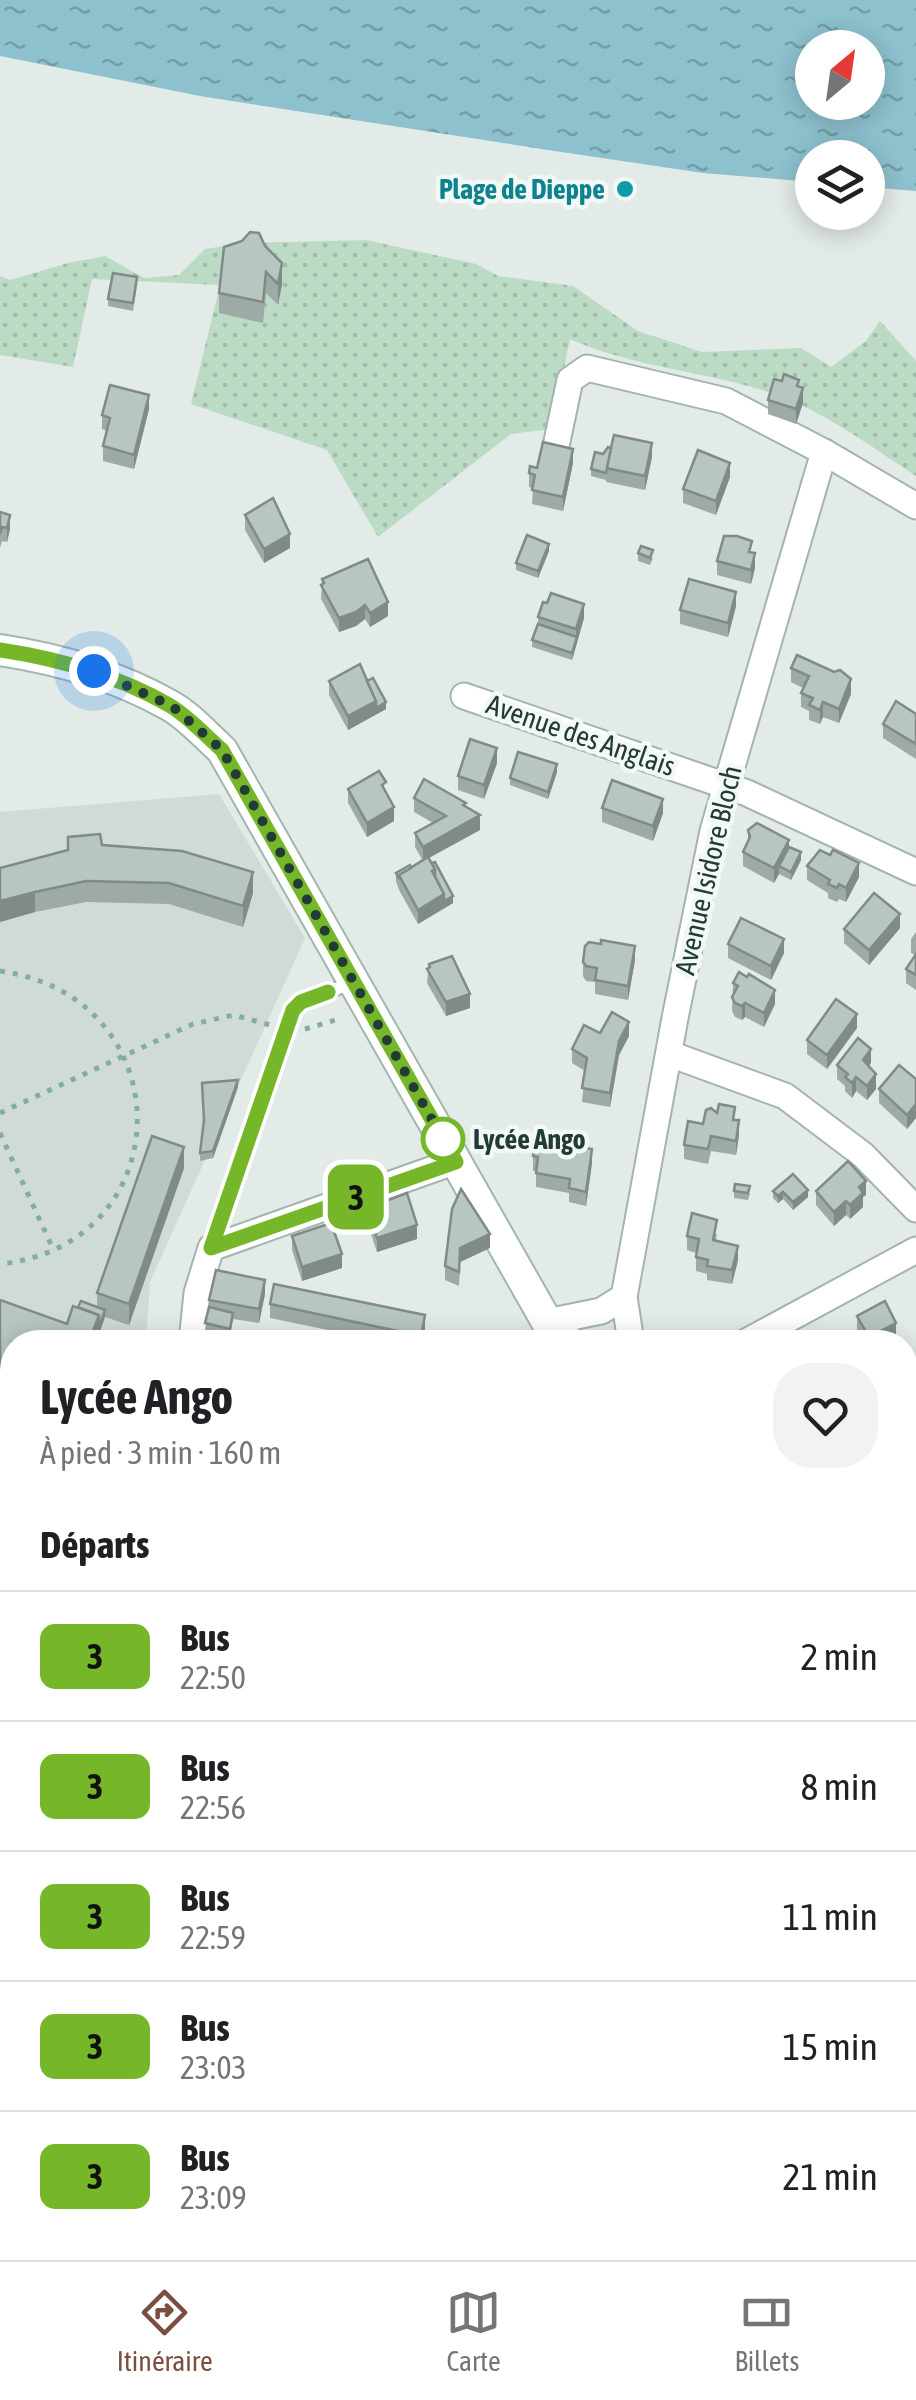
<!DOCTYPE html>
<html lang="fr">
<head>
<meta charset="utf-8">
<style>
  body { margin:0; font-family:"Asap Condensed",sans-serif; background:#f2f2f2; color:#202124; height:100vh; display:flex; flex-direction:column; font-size:38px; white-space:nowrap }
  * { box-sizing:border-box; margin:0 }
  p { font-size:32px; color:#757577 }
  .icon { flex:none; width:55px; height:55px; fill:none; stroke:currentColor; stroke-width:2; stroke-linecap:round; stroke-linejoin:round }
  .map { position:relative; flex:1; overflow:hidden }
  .details { position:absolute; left:0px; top:1330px; width:918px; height:930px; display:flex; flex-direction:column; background:#fff; border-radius:40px 40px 0 0; box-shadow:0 5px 25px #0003 }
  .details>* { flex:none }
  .badge { padding:0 20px; border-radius:15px; font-size:35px; line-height:65px }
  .needle { width:65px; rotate:29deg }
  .controls { position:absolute; left:795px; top:30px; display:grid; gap:20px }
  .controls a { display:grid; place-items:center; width:90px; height:90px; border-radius:50%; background:#fff; box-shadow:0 5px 25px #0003; font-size:50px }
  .you { position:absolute; width:50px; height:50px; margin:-25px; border:8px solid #fff; border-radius:50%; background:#1a73e8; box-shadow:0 0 0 15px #1a73e833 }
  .map>.badge { position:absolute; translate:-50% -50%; box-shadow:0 0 0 5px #fff }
  h2 { padding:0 40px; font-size:38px; line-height:90px }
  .round { display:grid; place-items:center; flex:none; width:105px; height:105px; border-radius:40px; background:#f2f2f2 }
  .headline { display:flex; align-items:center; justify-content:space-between; height:170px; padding:0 40px }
  h1 { font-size:48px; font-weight:700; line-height:75px }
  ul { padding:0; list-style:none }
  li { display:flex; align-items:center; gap:30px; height:130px; padding:0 40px; border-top:2px solid #e0e0e0 }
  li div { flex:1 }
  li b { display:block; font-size:38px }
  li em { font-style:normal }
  li .badge { min-width:110px; font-weight:700; text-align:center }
  .tab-bar { display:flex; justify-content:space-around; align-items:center; height:140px; border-top:2px solid #e0e0e0; background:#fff; font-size:28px; color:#757577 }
  .tab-bar a { display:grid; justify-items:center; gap:5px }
  .tab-bar .active { color:#7b4f3f }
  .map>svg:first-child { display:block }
  .built { fill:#d0dbd6 }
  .grass { fill:url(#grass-dots) }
  .water { fill:url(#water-ripples); fill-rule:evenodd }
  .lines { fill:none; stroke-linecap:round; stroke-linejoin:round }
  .lane-casing { stroke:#a5b3ae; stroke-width:16 }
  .street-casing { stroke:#a5b3ae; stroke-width:29 }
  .secondary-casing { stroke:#a1b6b0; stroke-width:34 }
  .path { stroke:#84ada2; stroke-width:5; stroke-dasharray:5 8; stroke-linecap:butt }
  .lane { stroke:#fff; stroke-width:12 }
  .street { stroke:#fff; stroke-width:25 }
  .secondary { stroke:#fff; stroke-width:30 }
  .wall { fill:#9daaa6 }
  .shaded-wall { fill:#808b87 }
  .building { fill:#b7c6c1; stroke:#808b87; stroke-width:2.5 }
  .line-casing { stroke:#fff; stroke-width:22 }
  .line { stroke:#76b729; stroke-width:15 }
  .walk { stroke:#233b36; stroke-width:10; stroke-dasharray:0 18 }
  .culture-dot { fill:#0f9aa8; stroke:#f2f8f5; stroke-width:4 }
  .stop-dot { fill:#fff; stroke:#76b729; stroke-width:5 }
  .labels { text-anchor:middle; stroke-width:9; stroke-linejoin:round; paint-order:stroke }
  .culture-label { font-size:28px; font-weight:bold; fill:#0d838f; stroke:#f2f8f5; text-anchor:end }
  .street-label { font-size:28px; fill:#233b36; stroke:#f2f8f5 }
  .stop-label { font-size:28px; font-weight:bold; fill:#233b36; stroke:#f2f8f5; text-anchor:start }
</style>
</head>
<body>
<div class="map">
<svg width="916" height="2260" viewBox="0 0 916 2260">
  <defs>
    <pattern id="grass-dots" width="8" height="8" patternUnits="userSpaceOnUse" patternTransform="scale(2.5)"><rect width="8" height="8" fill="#bcdbc5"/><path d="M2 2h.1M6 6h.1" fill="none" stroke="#a1bdaa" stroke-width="1.8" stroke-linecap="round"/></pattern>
    <pattern id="water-ripples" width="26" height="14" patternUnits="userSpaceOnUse" patternTransform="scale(2.5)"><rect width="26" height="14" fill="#8dc1ce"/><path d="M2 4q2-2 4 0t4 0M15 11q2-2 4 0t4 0" fill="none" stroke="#739ea8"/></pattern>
  </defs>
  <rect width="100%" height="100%" fill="#e2ebe7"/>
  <polygon class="built" points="219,794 305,938 150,1282 146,1342 12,1342 12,1666 0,1661 0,812"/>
  <path class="grass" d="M366,240L476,264L498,276L573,286L638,331L702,352L801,348L831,367L866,341L880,321L916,361V476C867,444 819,407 762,390C697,370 634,367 570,339L551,429L511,434L378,537L327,450L191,404L220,285L92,279L73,367L0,355V276L10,280L68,263L105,256L144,278L179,275L205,249L245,243Z"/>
  <path class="water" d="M0,0H916V191L868,187V158H812V182L703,173L548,150L200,96L0,56ZM812,48H868V102H812Z"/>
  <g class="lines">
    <g class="lane-casing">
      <g id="lane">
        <polyline points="212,1246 293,1010 301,1002 352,983"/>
        <polyline points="905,1723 916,1722"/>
      </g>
    </g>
    <g class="street-casing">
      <g id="street">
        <polyline points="556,446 570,380 587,368 726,401 824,452 916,506"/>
        <polyline points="464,696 747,793 916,872"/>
        <polyline points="670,1054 785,1096 863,1155 916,1209"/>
        <polyline points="547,1322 601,1311 624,1297"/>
        <polyline points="192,1342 197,1293 211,1248 456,1161"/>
        <polyline points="631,1342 624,1297 675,1018 713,831 824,452"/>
        <polyline points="746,1342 916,1250"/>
        <polyline points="905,1543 916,1542"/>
        <polyline points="0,2219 12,2224"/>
        <polyline points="66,2248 93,2260"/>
      </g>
    </g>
    <g class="secondary-casing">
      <g id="secondary">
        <path d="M0,650C60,659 116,675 169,705C189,716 206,736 222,750L547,1322L570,1342"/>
        <polyline points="0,1920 12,1929"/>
        <polyline points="0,2042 12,2046"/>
        <polyline points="905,2215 916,2212"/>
        <polyline points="565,2248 585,2254 650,2260"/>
        <polyline points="650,2260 738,2248"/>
      </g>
    </g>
    <g class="path">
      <path d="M0,971C184,997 182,1245 0,1264"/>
      <polyline points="305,1029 342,1018"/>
      <polyline points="0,1113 193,1024 234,1015 270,1025"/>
      <polyline points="0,1133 54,1251"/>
      <polyline points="171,2260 175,2248"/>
    </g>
    <use href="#lane" class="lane"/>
    <use href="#street" class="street"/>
    <use href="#secondary" class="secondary"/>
  </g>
  <g class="wall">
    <polygon points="224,247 282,284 278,305 266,293 263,323 219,313 219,293"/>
    <polygon points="137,284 133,311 108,306 108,299"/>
    <polygon points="799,387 803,403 796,424 768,414 768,400"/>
    <polygon points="149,409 134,469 103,461 103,446 107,431 102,429 102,415"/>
    <polygon points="603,454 652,457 645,490 606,482 606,480 591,476 591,469"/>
    <polygon points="573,463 563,511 532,504 533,488 529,487 529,473 537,468"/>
    <polygon points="730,477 716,515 683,503 683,489"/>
    <polygon points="0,512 10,529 7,542 2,541 0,548"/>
    <polygon points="245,515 290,548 264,563 245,530"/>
    <polygon points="549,551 538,578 516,570 516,563"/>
    <polygon points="638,553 653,558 650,565 638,561"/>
    <polygon points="752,553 755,568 751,584 717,575 717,561"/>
    <polygon points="322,579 388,616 370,627 365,619 356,626 339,632 321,599"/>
    <polygon points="736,606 728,637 680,624 680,610"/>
    <polygon points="538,617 584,618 572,660 532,647 532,640 538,624"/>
    <polygon points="791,668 851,694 839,723 823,717 820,724 809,720 809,711 801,707 801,693 803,688 791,682"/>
    <polygon points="329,681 367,681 386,709 348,730 329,695"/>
    <polygon points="916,714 916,759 883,738 883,724"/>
    <polygon points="497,763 484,799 458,790 458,776"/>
    <polygon points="557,772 548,799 510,785 510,778"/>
    <polygon points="348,789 386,792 394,821 367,837 348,803"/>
    <polygon points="414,798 466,806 480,830 429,858 453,903 418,924 399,890 396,881 396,873 411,868 423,861 415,847 415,833 433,823 414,812"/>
    <polygon points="602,808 663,813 653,841 602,822"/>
    <polygon points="748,830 789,847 801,860 791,880 779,874 774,883 743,866 743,852 748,841"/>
    <polygon points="68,837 102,845 253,893 243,927 169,904 86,902 35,912 0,922 0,868 68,851"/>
    <polygon points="807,866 859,877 846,902 839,899 837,902 828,898 828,893 807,880"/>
    <polygon points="900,928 869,965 844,943 844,929"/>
    <polygon points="916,932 916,990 906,983 906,969 915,955 911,953 911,939"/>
    <polygon points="728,944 784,953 771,980 728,958"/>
    <polygon points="635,960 628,1000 595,994 595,982 586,981 583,976 583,962"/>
    <polygon points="429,964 470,1008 446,1016 427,983"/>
    <polygon points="733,983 775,1004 764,1027 745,1017 742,1020 735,1017 732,1011"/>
    <polygon points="857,1028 827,1069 807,1054 807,1040"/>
    <polygon points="600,1033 629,1036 619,1055 610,1107 582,1102 585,1071 572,1063 572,1049"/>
    <polygon points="871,1063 869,1066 876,1089 867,1100 856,1091 852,1098 845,1091 845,1086 837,1079 837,1065"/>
    <polygon points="916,1079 916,1118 907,1129 879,1103 879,1089"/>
    <polygon points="238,1087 213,1158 200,1161 200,1153"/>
    <polygon points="717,1113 735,1120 739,1135 736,1155 711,1151 708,1164 684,1159 684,1145 703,1124"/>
    <polygon points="533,1156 592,1163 586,1206 569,1202 569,1193 536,1187 536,1171 533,1171"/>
    <polygon points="184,1168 129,1325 105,1317 96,1342 12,1342 12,1431 0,1427 0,1300 67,1324 78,1307 97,1307 97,1293"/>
    <polygon points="734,1191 750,1194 748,1200 734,1198"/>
    <polygon points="773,1191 808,1197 793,1210 783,1199 778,1203 773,1198"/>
    <polygon points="816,1191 866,1195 863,1197 863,1207 850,1219 846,1215 834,1226 816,1205"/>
    <polygon points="367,1208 417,1239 377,1252 367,1222"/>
    <polygon points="717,1234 716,1240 738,1260 732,1284 707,1280 707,1274 696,1271 696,1253 687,1250 687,1236"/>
    <polygon points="292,1236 342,1268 302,1281 292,1250"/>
    <polygon points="490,1248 460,1262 459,1286 445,1280 445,1266"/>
    <polygon points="265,1294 259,1323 233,1319 230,1336 205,1330 209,1300"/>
    <polygon points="270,1304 425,1329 422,1342 386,1342 270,1318"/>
    <polygon points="857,1316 896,1337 886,1342 864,1342 857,1330"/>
    <polygon points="916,1572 916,1624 905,1626 905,1574"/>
    <polygon points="12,1699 12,1743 3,1739 3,1725"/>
    <polygon points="0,2046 12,2050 12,2094 0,2089"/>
    <polygon points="0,2159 5,2175 4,2177 12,2181 12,2218 0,2213"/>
    <polygon points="84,2248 153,2248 168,2260 145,2251 143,2255 136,2252 136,2260 110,2260"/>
    <polygon points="279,2248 308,2248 305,2255"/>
    <polygon points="19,2250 64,2255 74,2260 19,2260"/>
  </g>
  <g class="shaded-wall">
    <polygon points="282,263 282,284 278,305 278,284"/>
    <polygon points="803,388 803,403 796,424 796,409"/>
    <polygon points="149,395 149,409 134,469 134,455"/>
    <polygon points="652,443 652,457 645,490 645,476"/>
    <polygon points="573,449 573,463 563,511 563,497"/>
    <polygon points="730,463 730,477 716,515 716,501"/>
    <polygon points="10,515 10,529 7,542 7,528"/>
    <polygon points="290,534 290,548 264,563 264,549"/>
    <polygon points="549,544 549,551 538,578 538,571"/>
    <polygon points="755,553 755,568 751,584 751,570"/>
    <polygon points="736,592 736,606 728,637 728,623"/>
    <polygon points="388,602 388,616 370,627 370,613"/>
    <polygon points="584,604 584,618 572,660 572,653 576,642 576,629"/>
    <polygon points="365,605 365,619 356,626 339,632 339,618"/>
    <polygon points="851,679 851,694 839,723 839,709"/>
    <polygon points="376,701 386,702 386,709 348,730 348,716"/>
    <polygon points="823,702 823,717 820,724 820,710"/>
    <polygon points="497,748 497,763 484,799 484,785"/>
    <polygon points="557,764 557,772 548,799 548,792"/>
    <polygon points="663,799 663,813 653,841 653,826"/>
    <polygon points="394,807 394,821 367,837 367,823"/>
    <polygon points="480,815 480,830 423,861 423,847"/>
    <polygon points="789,840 789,854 779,866 779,874 774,883 774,868"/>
    <polygon points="801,852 801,860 791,880 791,872"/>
    <polygon points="859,863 859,877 846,902 846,888"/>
    <polygon points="253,872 253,893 243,927 243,906"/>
    <polygon points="35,892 35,912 0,922 0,901"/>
    <polygon points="444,894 453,896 453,903 418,924 418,910"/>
    <polygon points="900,914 900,928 869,965 869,950"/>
    <polygon points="784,939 784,953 771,980 771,966"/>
    <polygon points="635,946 635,960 628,1000 628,986"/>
    <polygon points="775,990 775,1004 764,1027 764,1013"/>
    <polygon points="470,994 470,1008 446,1016 446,1002"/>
    <polygon points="745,1003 745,1017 742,1020 742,1006"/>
    <polygon points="857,1014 857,1028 827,1069 827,1055"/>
    <polygon points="629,1022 629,1036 619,1055 610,1107 610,1093 619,1041"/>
    <polygon points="871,1049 871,1063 863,1074 863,1060"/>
    <polygon points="876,1074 876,1089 867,1100 867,1086"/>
    <polygon points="856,1077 856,1091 852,1098 852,1083"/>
    <polygon points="238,1080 238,1087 213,1158 213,1151"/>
    <polygon points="916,1104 916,1118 907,1129 907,1115"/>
    <polygon points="739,1120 739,1135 736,1155 736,1141"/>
    <polygon points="184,1147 184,1168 129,1325 129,1304"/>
    <polygon points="592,1149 592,1163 586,1206 586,1192"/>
    <polygon points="866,1181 866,1195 863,1197 863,1207 850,1219 850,1205 859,1187"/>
    <polygon points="808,1190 808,1197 793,1210 793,1202"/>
    <polygon points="783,1192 783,1199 778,1203 778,1196"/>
    <polygon points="846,1201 846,1215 834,1226 834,1212"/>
    <polygon points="417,1225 417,1239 377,1252 377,1238"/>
    <polygon points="490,1234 490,1248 460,1262 459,1286 460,1248"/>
    <polygon points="738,1246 738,1260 732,1284 732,1270"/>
    <polygon points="342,1254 342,1268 302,1281 302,1267"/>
    <polygon points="265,1280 265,1294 259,1323 259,1309"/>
    <polygon points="105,1310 105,1317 96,1342 89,1342 99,1315"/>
    <polygon points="425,1315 425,1329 422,1342 421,1342"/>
    <polygon points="896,1323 896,1337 886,1342 869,1342 869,1337"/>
    <polygon points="5,2160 5,2175 0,2185 0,2171"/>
    <polygon points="136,2248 136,2260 131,2260 131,2256"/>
  </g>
  <g class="building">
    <polygon points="250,232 259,233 265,246 282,263 278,284 266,272 263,302 219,293 224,247 242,241"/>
    <polygon points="113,273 137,277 133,303 108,299"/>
    <polygon points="784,374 799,380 797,386 803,388 796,409 768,400 774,379 782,381"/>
    <polygon points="110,385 149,395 134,455 103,446 110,418 102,415"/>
    <polygon points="614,435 652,443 645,476 606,468"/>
    <polygon points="543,442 573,449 563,497 532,490 535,475 529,473 530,466 537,468"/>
    <polygon points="608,447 611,448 606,473 591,469 595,452 603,454"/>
    <polygon points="698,450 730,463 716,501 683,489"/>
    <polygon points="273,498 290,534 264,549 245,515"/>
    <polygon points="0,512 10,515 7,528 2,527 0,534"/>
    <polygon points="527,535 549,544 538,571 516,563"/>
    <polygon points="724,536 737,536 752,541 749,552 755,553 751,570 717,561"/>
    <polygon points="641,546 653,550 650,558 638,553"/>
    <polygon points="368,559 388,602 370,613 365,605 356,612 339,618 321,585 324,583 322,579"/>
    <polygon points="689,579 736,592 728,623 680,610"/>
    <polygon points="551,593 584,604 576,629 538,617 543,602 547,603"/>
    <polygon points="538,624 577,637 572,653 532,640"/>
    <polygon points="797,655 834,672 840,670 851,679 839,709 823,702 820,710 809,705 813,698 801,693 809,676 791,668"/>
    <polygon points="360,664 376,701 348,716 329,681"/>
    <polygon points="373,678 386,702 376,708 376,701 367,681"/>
    <polygon points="896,701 916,714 916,744 883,724"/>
    <polygon points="470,739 497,748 484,785 458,776"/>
    <polygon points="518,752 557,764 548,792 510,778"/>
    <polygon points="379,771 386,782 382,785 394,807 367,823 348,789"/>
    <polygon points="424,779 466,803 463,805 480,815 423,847 415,833 446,816 414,798"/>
    <polygon points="612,780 663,799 653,826 602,808"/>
    <polygon points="757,823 789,840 774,868 743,852 750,837 748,830"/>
    <polygon points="100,834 102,845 182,851 253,872 243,906 169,883 86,881 35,892 0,901 0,868 68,850 68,837"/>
    <polygon points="789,847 801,852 791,872 779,866"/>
    <polygon points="820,850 830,855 833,850 859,863 846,888 839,884 837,888 828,884 830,880 807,866"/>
    <polygon points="428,857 435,869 432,871 444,894 418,910 399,875"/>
    <polygon points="435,862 453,896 444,901 444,894 435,876 435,869 432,863"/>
    <polygon points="410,865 411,868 399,875 399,879 396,873"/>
    <polygon points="874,893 900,914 869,950 844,929"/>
    <polygon points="741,918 784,939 771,966 728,944"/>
    <polygon points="601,940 635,946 628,986 595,980 597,968 586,966 583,962 585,946 589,942 601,944"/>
    <polygon points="916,954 916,975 906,969"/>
    <polygon points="452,956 470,994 446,1002 427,969 430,967 429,964"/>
    <polygon points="739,972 747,977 749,974 775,990 764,1013 745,1003 742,1006 735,1003 732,997 738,986 733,983"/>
    <polygon points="836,999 857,1014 827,1055 807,1040"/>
    <polygon points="612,1012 629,1022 619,1041 610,1093 582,1088 587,1058 572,1049 584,1025 600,1033"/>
    <polygon points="858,1038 871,1049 863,1060 876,1074 867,1086 856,1077 852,1083 845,1077 848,1074 837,1065"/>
    <polygon points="899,1065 916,1079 916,1104 907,1115 879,1089"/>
    <polygon points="238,1080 213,1151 200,1153 204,1120 202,1083"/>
    <polygon points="719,1104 735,1107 733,1120 739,1120 736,1141 711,1136 708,1149 684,1145 688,1121 703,1124 706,1110 711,1108 717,1113"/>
    <polygon points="152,1136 184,1147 129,1304 97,1293"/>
    <polygon points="536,1139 592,1149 586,1192 569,1188 570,1179 536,1173 538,1157 533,1156"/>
    <polygon points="848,1161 866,1181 859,1187 863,1193 850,1205 846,1201 834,1212 816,1191"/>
    <polygon points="793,1174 808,1190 793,1202 783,1192 778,1196 773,1191"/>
    <polygon points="735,1184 750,1186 748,1193 734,1191"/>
    <polygon points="461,1189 490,1234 460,1248 459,1272 445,1266 452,1209"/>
    <polygon points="407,1193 417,1225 377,1238 367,1208"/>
    <polygon points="692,1213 717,1220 713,1240 738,1246 732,1270 707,1266 708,1260 696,1257 699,1239 687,1236"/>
    <polygon points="331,1223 342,1254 302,1267 292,1236"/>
    <polygon points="216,1270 265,1280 259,1309 209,1300"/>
    <polygon points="274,1284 425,1315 421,1336 270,1304"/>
    <polygon points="0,1300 67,1324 73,1306 99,1315 89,1342 12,1342 12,1411 0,1406"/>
    <polygon points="81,1301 105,1310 99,1328 99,1315 78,1307"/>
    <polygon points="885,1301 896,1323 869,1337 857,1316"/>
    <polygon points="209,1307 233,1313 230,1329 205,1323"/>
    <polygon points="916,1572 916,1610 905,1612 905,1574"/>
    <polygon points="12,1699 12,1729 3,1725"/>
    <polygon points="0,2046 12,2050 12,2080 0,2075"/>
    <polygon points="0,2176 12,2181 12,2204 0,2199"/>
    <polygon points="19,2248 64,2248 59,2260 36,2260 36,2258 19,2250"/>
    <polygon points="114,2248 135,2248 131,2256"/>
    <polygon points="148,2248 153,2248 168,2253 165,2260 143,2260"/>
    <polygon points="388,2248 394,2251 397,2257 396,2260 377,2260 381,2250"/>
  </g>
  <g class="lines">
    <g class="line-casing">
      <path id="line" d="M0,650C60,659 116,675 169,705C188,716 206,736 222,750L456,1162L211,1248L293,1010L301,1002L328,992"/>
    </g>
    <use href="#line" class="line"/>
    <polyline class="walk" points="94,671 172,706 222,750 443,1139"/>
  </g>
  <circle class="culture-dot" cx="625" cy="189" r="10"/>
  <circle class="stop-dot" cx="443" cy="1139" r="20"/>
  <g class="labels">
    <g class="culture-label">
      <text x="605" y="199">Plage de Dieppe</text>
    </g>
    <g class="street-label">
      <text transform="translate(581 735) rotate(19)" y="10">Avenue des Anglais</text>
      <text transform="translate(708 870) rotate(-77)" y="10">Avenue Isidore Bloch</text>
    </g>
    <g class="stop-label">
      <text x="473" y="1149">Lycée Ango</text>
    </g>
  </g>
</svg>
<div class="controls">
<a><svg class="needle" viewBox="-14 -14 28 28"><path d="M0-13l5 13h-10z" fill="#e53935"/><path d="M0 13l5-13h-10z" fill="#757577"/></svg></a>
<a><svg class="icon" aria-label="layers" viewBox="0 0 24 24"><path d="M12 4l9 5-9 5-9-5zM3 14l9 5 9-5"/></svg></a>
</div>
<div class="you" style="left:94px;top:671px"></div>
<b class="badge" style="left:356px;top:1197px;background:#76b729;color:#111">3</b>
<section class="details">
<div class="headline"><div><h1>Lycée Ango</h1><p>À pied · 3 min · 160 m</p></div><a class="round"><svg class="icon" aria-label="heart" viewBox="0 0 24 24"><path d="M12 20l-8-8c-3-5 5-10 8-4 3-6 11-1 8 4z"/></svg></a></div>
<h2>Départs</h2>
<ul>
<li><span class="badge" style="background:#76b729;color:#111">3</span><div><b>Bus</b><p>22:50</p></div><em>2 min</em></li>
<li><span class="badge" style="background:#76b729;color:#111">3</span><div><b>Bus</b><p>22:56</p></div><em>8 min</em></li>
<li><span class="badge" style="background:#76b729;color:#111">3</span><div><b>Bus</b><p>22:59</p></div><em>11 min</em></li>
<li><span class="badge" style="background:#76b729;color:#111">3</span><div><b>Bus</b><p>23:03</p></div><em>15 min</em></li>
<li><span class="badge" style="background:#76b729;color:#111">3</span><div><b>Bus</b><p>23:09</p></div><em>21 min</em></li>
</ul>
</section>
</div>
<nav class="tab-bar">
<a class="active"><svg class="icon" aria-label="directions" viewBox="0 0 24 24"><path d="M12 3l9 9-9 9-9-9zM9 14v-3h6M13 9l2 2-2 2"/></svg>Itinéraire</a>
<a><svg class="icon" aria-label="map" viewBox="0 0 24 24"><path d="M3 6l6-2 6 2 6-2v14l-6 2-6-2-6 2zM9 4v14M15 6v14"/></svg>Carte</a>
<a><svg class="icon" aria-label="tickets" viewBox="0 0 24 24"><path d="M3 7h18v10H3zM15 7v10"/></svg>Billets</a>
</nav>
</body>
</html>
